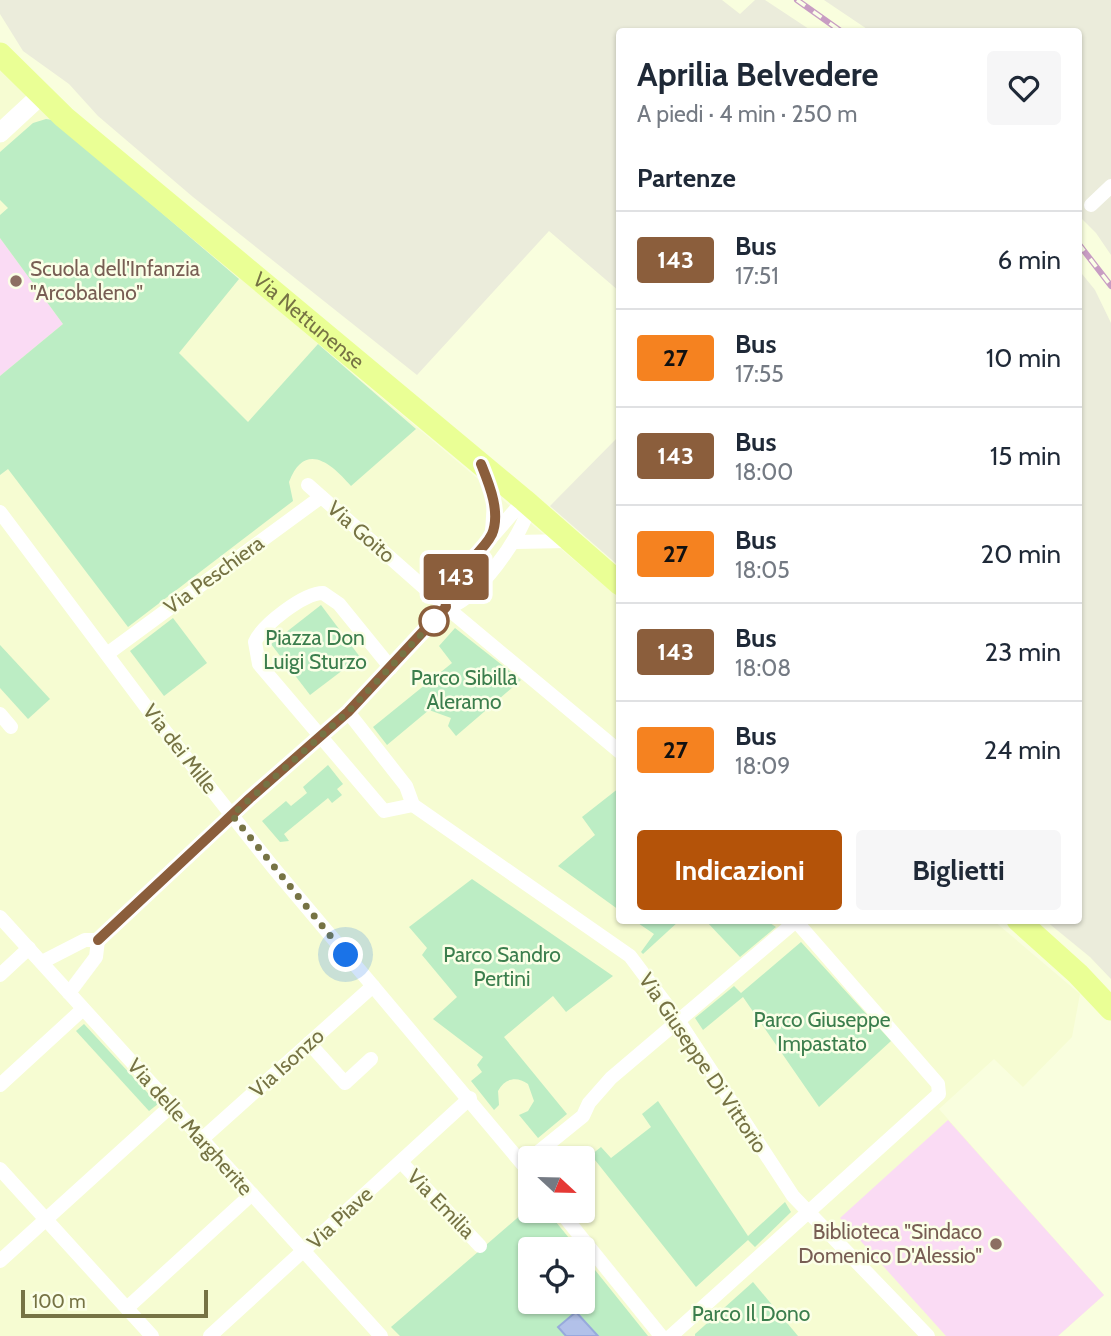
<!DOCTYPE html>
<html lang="it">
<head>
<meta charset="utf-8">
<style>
  body { margin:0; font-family:Cabin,sans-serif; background:#f6f6f7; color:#1f2937; height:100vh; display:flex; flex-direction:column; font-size:26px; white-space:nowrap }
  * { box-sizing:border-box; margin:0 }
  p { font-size:23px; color:#747a83 }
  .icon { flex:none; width:38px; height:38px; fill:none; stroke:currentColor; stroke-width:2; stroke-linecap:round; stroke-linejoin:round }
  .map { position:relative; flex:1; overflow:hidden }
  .details { position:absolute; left:616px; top:28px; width:466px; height:896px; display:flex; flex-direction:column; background:#fff; border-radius:7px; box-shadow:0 2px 5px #0004 }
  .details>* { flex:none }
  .badge { padding:0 14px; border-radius:5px; font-size:24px; line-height:46px }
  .needle { width:46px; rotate:112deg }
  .fabs { position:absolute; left:518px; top:1146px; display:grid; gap:14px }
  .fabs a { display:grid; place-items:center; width:77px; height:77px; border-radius:7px; background:#fff; box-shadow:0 2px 5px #0004; font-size:35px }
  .scale { position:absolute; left:21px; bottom:18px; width:187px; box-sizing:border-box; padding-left:7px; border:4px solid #767344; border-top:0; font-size:19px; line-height:24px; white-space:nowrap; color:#767344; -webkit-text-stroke:5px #fbffe7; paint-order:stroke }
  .you { position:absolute; width:35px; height:35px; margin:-18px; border:5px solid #fff; border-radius:50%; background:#1a73e8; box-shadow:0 0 0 10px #1a73e833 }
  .map>.badge { position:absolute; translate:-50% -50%; box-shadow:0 0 0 4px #fff }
  h2 { padding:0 21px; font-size:26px; line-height:63px }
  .round { display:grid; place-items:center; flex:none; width:74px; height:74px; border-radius:7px; background:#f6f6f7 }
  .head { display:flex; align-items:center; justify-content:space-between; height:119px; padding:0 21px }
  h1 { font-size:33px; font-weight:700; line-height:52px }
  .button { display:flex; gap:14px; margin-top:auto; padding:14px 21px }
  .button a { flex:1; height:80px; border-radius:7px; background:#b45309; color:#fff; font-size:28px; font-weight:700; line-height:80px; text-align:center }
  .button a+a { background:#f6f6f7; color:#1f2937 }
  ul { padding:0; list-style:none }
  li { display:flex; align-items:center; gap:21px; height:98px; padding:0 21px; border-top:2px solid #e0e1e3 }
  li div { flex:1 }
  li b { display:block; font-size:26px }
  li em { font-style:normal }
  li .badge { min-width:77px; font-weight:700; text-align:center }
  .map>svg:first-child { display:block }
  .residential { fill:#f6fcd2; fill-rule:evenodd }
  .industrial { fill:#ebecdb }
  .education { fill:#fadbf4 }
  .green { fill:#bcedc4 }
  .water { fill:#b2c1e9; stroke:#97aadc; stroke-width:2 }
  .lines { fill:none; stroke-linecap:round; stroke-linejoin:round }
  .minor { stroke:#fff; stroke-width:14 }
  .tertiary { stroke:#fff; stroke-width:19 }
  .primary { stroke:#eaff95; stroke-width:23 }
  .rail-casing { stroke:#c89dc3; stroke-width:6 }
  .rail { stroke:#fbffe7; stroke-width:3.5; stroke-dasharray:10; stroke-linecap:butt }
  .line-casing { stroke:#fff; stroke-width:16 }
  .line { stroke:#8b5e3c; stroke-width:10 }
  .walk { stroke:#767344; stroke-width:7; stroke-dasharray:0 12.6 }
  .education-dot { fill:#8d6e63; stroke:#fbffe7; stroke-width:2.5 }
  .stop-dot { fill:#fff; stroke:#8b5e3c; stroke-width:3.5 }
  .labels { text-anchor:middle; stroke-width:5; stroke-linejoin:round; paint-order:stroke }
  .education-label { font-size:21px; fill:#785e54; stroke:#fbffe7; text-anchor:start }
  .street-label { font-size:21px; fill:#767344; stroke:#fbffe7 }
  .park-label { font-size:21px; fill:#3b7e4d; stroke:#fbffe7 }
</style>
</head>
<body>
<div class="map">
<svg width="1111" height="1336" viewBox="0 0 1111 1336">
  <rect width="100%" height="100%" fill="#f9fede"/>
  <path class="residential" d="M0,69L53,120L619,598L620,920L994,921L1080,994L1072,1037L1023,1087L994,1059L939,1109L1104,1295L1058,1336H0ZM530,1158H583V1211H530ZM530,1250H583V1302H530Z"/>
  <g class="industrial">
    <polygon points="0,0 722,0 740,14 755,0 765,0 812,31 620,32 619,291 549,231 417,375 193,197 98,116 69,84 23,51 0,14"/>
    <polygon points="824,0 1111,0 1111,255 1096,233 1078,215 1078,32 870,31"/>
    <polygon points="1078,269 1095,290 1111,323 1111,979 1090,957 1046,921 1078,920"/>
    <polygon points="619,436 619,566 550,506"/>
  </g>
  <g class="education">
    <polygon points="0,238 63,324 0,376"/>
    <polygon points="948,1120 1104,1295 1058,1336 946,1336 840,1218"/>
  </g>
  <g class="green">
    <path d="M46,119L53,120L239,279L179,353L248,422L318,344L416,429L351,486C332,464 305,440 289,482L293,501L128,627L8,469L0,475V376L63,324L0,238V215L8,208L0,200V152L33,123Z"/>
    <polygon points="321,605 360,657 310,695 271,644"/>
    <polygon points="173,618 207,663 164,696 130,651"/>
    <polygon points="455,628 521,680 456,736 448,726 451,718 429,710 387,745 373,727 452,663 439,646"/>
    <polygon points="0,645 50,699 28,719 0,688"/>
    <polygon points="328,765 343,784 337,789 342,795 332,803 328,798 284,834 289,841 280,842 262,821 286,801 291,806 307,793 303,787"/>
    <polygon points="619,788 619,910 558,866 595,835 582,817"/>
    <path d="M472,879L613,976L566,1012L553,996L504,1037L567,1114L538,1138L519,1115L528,1111L534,1101L528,1084C517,1076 505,1078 498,1091L499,1105L494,1110L471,1081L482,1072L477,1065L483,1057L433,1019L457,997L422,955L427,948L409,927Z"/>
    <polygon points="635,921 679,921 643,954 641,952 654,934"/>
    <polygon points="706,921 767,921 776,927 740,957"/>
    <polygon points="801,942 891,1041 819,1107 743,997 703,1030 695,1018 734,986 741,993"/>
    <polygon points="84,1024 158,1104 149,1111 76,1031"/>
    <polygon points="658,1101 748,1236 785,1202 791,1212 755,1247 748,1240 696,1287 591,1155 601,1147 611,1158 651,1127 642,1114"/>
    <polygon points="530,1207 530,1211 547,1211 578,1249 530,1250 530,1302 583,1302 583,1255 648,1336 400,1336 391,1327"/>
    <polygon points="753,1282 798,1336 695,1336 695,1334"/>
  </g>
  <polygon class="water" points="576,1312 598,1336 566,1336 558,1327"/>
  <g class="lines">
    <g class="minor">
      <polyline points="1091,205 1111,186"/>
      <polyline points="483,469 494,501 492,533"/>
      <polyline points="308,485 446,607 620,752"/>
      <polyline points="0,512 150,712 272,866 530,1173"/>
      <polyline points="515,542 568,541"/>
      <polyline points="446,607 445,594 451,584 524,500"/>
      <polyline points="107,654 321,497"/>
      <path d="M391,668L339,604L323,593C304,593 262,625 255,642L259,664L384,811L413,805"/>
      <polyline points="348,712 406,786 413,805 630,956 678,1020 793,1196 928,1336"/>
      <polyline points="0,714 11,727"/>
      <polyline points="0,917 381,1336"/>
      <path d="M98,940L250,798L348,712L446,607C472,607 528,529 529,504"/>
      <polyline points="42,962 85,940 98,940"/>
      <polyline points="0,975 29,948"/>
      <polyline points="69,993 96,957 98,940"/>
      <polyline points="309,1043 345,1083 371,1059"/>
      <polyline points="0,1085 83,1009"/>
      <polyline points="202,1139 373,986"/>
      <polyline points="531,1158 583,1116 589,1103 611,1078 796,921"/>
      <polyline points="401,1162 480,1246"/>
      <polyline points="0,1169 152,1336"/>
      <polyline points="560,1211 661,1336"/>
      <polyline points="0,1261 171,1106"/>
      <polyline points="127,1308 252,1194"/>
      <polyline points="210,1336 470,1098"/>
      <polyline points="671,1336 939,1094 938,1084 795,920"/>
    </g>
    <polyline class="tertiary" points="0,133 40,96"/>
    <g class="primary">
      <path id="s1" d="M0,54L64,117L524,500L620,584"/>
      <polyline points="1018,920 1078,974 1111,1009"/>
    </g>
    <g class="rail-casing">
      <g id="rail">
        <polyline points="797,0 842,32"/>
        <polyline points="1078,243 1111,286"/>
      </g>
    </g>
    <use href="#rail" class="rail"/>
  </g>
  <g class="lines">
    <g class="line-casing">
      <path id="line" d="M98,940L250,798L348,712L446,607C442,576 480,559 492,534C501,512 489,484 481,464"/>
    </g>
    <use href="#line" class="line"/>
    <polyline class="walk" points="346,955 232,815 348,712 434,621"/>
  </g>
  <g class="education-dot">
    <circle cx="16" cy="281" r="7"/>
    <circle cx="996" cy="1244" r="7"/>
  </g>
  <circle class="stop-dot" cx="434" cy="621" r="14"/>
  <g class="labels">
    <g class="education-label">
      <text x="30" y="276">Scuola dell'Infanzia<tspan x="30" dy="24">"Arcobaleno"</tspan></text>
      <text x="982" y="1239" text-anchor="end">Biblioteca "Sindaco<tspan x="982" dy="24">Domenico D'Alessio"</tspan></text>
    </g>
    <g class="street-label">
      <text dy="7" stroke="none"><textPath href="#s1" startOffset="408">Via Nettunense</textPath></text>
      <text transform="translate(361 532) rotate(41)" y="7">Via Goito</text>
      <text transform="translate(214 575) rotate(-36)" y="7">Via Peschiera</text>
      <text transform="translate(180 749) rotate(52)" y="7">Via dei Mille</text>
      <text transform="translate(287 1063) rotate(-42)" y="7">Via Isonzo</text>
      <text transform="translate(703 1063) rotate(56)" y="7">Via Giuseppe Di Vittorio</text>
      <text transform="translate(190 1127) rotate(48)" y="7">Via delle Margherite</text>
      <text transform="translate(441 1204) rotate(46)" y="7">Via Emilia</text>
      <text transform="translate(340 1218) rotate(-43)" y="7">Via Piave</text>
    </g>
    <g class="park-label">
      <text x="315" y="645">Piazza Don<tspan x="315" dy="24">Luigi Sturzo</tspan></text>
      <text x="464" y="685">Parco Sibilla<tspan x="464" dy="24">Aleramo</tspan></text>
      <text x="502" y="962">Parco Sandro<tspan x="502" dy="24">Pertini</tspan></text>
      <text x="822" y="1027">Parco Giuseppe<tspan x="822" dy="24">Impastato</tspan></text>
      <text x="751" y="1321">Parco Il Dono</text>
    </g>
  </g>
</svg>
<div class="fabs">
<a><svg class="needle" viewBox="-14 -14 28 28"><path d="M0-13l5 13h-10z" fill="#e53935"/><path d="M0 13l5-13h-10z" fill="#747a83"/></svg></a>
<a><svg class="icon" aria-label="locate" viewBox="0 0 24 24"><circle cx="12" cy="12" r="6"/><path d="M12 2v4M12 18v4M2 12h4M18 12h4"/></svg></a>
</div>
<div class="scale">100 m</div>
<div class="you" style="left:346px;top:955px"></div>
<b class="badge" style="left:456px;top:577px;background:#8b5e3c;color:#fff">143</b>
<section class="details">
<div class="head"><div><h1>Aprilia Belvedere</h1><p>A piedi · 4 min · 250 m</p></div><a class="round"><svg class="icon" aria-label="heart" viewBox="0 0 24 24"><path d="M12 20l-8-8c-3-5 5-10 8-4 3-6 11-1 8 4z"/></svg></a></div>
<h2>Partenze</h2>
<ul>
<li><span class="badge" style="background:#8b5e3c;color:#fff">143</span><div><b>Bus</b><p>17:51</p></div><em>6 min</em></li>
<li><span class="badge" style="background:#f58220;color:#111">27</span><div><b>Bus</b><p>17:55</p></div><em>10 min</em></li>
<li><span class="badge" style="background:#8b5e3c;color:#fff">143</span><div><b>Bus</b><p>18:00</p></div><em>15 min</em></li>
<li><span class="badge" style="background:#f58220;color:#111">27</span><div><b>Bus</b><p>18:05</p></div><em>20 min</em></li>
<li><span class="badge" style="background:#8b5e3c;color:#fff">143</span><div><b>Bus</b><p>18:08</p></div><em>23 min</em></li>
<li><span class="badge" style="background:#f58220;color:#111">27</span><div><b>Bus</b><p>18:09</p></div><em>24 min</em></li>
</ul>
<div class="button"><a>Indicazioni</a><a>Biglietti</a></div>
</section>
</div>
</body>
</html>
